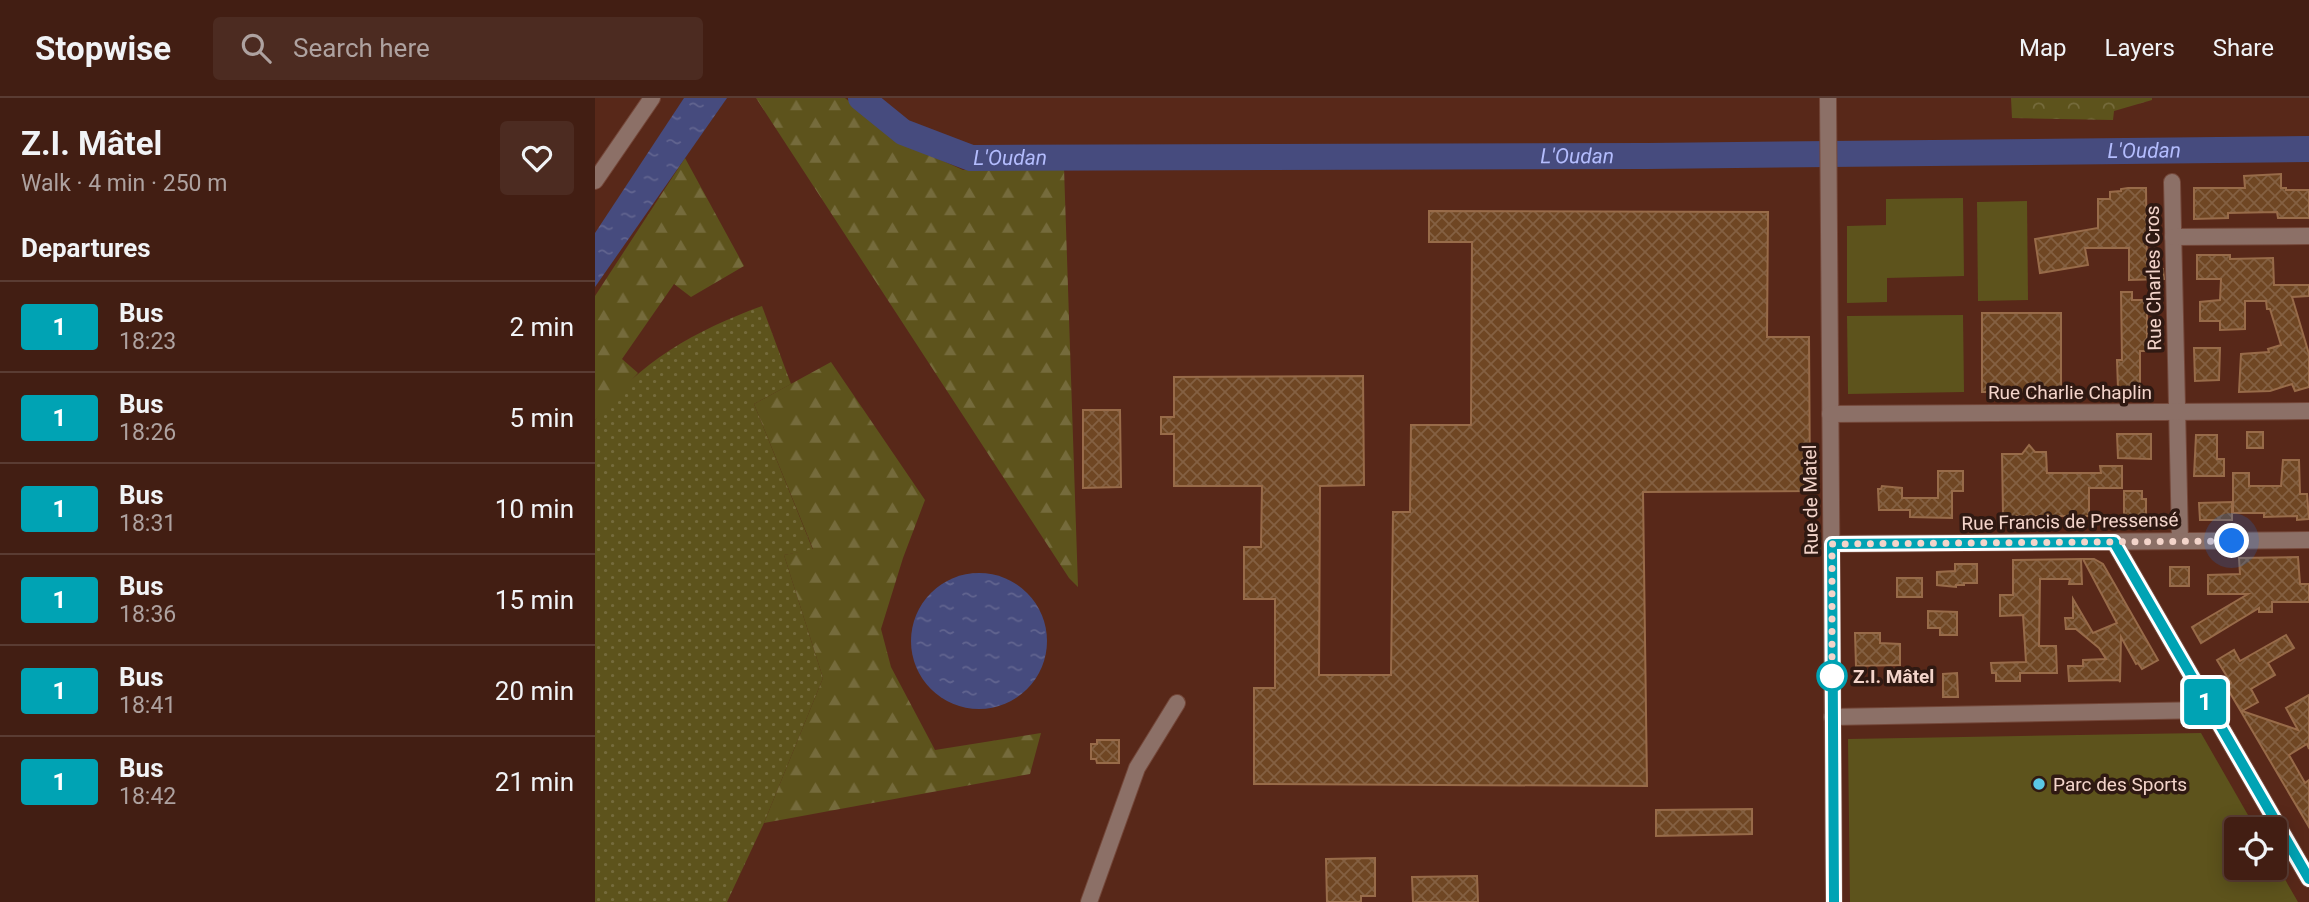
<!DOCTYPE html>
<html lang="en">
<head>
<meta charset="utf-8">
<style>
  body { margin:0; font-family:Roboto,sans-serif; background:#4c2b21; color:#f1f3f6; height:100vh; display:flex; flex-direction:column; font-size:26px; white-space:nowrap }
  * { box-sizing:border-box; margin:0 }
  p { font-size:23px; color:#aea2a0 }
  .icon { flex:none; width:38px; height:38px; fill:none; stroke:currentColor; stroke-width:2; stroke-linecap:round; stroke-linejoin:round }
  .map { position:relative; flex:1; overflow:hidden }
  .details { display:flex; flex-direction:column; background:#421e13; width:595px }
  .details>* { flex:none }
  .badge { padding:0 14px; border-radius:5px; font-size:24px; line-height:46px }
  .fabs { position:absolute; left:1629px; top:719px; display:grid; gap:14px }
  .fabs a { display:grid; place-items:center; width:63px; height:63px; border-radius:7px; background:#421e13; box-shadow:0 4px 18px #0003,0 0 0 2px #5a3c33; font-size:35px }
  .you { position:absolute; width:35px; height:35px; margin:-18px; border:5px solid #fff; border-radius:50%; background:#1a73e8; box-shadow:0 0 0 10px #1a73e833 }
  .map>.badge { position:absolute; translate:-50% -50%; box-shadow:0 0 0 4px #fff }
  h2 { padding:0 21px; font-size:26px; line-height:63px }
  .round { display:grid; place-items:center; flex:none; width:74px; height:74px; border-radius:7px; background:#4c2b21 }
  .headline { display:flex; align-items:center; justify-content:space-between; height:119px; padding:0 21px }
  h1 { font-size:33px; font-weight:700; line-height:52px }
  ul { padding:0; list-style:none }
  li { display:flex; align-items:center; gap:21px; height:91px; padding:0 21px; border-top:2px solid #5a3c33 }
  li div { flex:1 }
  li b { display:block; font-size:26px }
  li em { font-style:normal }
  li .badge { min-width:77px; font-weight:700; text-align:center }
  header { display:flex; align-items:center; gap:42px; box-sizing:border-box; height:98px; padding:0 35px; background:#421e13; border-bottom:2px solid #5a3c33 }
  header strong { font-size:33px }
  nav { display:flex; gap:38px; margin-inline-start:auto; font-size:24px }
  .search { width:490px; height:63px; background:#4c2b21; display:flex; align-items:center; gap:18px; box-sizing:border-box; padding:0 24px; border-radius:7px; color:#aea2a0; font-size:26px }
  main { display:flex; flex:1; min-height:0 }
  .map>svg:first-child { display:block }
  .grass { fill:url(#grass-dots) }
  .forest { fill:url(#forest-firs) }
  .park { fill:url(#park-crowns) }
  .pitch { fill:#5d531c }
  .water { fill:url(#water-ripples) }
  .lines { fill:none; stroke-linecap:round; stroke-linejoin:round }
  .river { stroke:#464b7e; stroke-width:26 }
  .building { fill:url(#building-cross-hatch); stroke:#986b49; stroke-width:2 }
  .minor-casing { stroke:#744739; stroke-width:18 }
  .minor { stroke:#8c7067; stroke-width:16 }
  .line-casing { stroke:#fff; stroke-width:16 }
  .line { stroke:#00a3b4; stroke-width:10 }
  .walk { stroke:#f3d4ca; stroke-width:7; stroke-dasharray:0 12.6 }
  .stop-dot { fill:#fff; stroke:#00a3b4; stroke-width:3.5 }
  .poi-dot { fill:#5ac8e5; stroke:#2f1912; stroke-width:2.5 }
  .labels { text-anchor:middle; stroke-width:7; stroke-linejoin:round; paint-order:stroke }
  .street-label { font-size:19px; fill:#f3d4ca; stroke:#2f1912 }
  .stop-label { font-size:19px; font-weight:bold; fill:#f3d4ca; stroke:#2f1912; text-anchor:start }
  .poi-label { font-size:19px; fill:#f3d4ca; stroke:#2f1912; text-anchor:start }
  .water-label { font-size:21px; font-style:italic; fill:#b3bcfd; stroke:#2f1912 }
</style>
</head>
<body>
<header>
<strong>Stopwise</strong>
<div class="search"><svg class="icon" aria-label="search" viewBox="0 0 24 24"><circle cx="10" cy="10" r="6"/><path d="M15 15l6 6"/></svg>Search here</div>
<nav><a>Map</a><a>Layers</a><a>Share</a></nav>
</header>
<main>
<section class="details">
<div class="headline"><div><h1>Z.I. Mâtel</h1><p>Walk · 4 min · 250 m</p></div><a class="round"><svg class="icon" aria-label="heart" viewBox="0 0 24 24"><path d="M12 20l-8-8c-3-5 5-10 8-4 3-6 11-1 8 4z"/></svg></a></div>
<h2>Departures</h2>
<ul>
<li><span class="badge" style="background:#00a3b4;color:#fff">1</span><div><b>Bus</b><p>18:23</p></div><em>2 min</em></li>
<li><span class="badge" style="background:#00a3b4;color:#fff">1</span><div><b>Bus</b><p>18:26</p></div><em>5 min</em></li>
<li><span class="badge" style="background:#00a3b4;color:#fff">1</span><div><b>Bus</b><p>18:31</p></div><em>10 min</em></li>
<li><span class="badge" style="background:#00a3b4;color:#fff">1</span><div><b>Bus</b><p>18:36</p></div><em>15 min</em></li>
<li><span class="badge" style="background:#00a3b4;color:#fff">1</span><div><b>Bus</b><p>18:41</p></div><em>20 min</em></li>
<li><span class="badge" style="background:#00a3b4;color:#fff">1</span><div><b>Bus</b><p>18:42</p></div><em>21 min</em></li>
</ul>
</section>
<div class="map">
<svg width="1714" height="804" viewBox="0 0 1714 804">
  <defs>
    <pattern id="grass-dots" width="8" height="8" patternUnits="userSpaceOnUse" patternTransform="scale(1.75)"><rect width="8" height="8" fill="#5d531c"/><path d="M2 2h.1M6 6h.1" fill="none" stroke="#756b3c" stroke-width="1.8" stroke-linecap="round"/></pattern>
    <pattern id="forest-firs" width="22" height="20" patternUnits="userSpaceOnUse" patternTransform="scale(1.75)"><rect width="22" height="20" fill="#5d531c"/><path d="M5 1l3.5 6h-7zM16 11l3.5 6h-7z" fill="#756b3c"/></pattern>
    <pattern id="park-crowns" width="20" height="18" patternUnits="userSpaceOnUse" patternTransform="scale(1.75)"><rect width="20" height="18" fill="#5d531c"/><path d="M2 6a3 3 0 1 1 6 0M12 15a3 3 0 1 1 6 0" fill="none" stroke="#756b3c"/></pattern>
    <pattern id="water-ripples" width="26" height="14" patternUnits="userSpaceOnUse" patternTransform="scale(1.75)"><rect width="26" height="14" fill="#464b7e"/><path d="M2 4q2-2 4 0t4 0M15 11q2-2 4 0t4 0" fill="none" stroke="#61648f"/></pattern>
    <pattern id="building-cross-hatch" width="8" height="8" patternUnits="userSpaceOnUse" patternTransform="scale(1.75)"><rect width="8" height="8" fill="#6f4623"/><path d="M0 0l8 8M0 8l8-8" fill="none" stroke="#846042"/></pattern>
  </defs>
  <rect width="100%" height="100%" fill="#582819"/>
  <path class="grass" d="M167,208L196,286L159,306L218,452L189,457L228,580L169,725L132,804H0V322C43,264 101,232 167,208Z"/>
  <g class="forest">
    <polygon points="161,0 250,0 304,43 368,72 469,70 483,489 474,480"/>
    <polygon points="90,60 149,168 96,199 79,186 27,261 43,275 0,322 0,198"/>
    <polygon points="236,264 330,402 308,460 286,531 296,569 340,652 446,635 435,676 169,725 228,580 189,457 218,451 159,306"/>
  </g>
  <polygon class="park" points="1416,0 1557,0 1557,2 1519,13 1518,22 1417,20"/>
  <g class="pitch">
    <polygon points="1368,100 1369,178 1292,180 1292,204 1252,205 1252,128 1291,127 1291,101"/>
    <polygon points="1432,103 1433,202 1383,203 1382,104"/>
    <polygon points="1368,217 1369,294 1253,296 1252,218"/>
    <polygon points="1606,635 1661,731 1642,732 1642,770 1680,770 1680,764 1703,804 1255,804 1253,641"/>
  </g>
  <g class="water">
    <polygon points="89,0 132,0 0,189 0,135"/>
    <circle cx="384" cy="543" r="68"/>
  </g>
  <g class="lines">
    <path class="river" id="s1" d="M266,0L308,34L376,60L1053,58L1714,51"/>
  </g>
  <g class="building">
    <polygon points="1686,76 1686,90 1691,90 1691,92 1714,92 1714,120 1683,120 1682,114 1633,115 1633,120 1599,121 1599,90 1650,90 1649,78"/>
    <polygon points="1533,90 1551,90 1552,171 1568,171 1569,181 1534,182 1534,150 1490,150 1493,167 1445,175 1440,141 1503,130 1503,101 1515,101 1515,94 1526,93 1526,91"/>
    <polygon points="834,113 1173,114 1172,239 1214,239 1215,393 1048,394 1052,688 659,686 659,590 680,590 680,501 649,501 649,449 666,449 667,388 579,388 579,336 566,336 566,319 579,319 579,279 768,278 769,387 725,388 724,577 796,577 798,414 815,414 816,327 876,327 877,144 834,144"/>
    <polygon points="1602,157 1635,157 1635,161 1678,160 1679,187 1714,187 1714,198 1697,199 1714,256 1714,289 1700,293 1697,286 1675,293 1644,294 1646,256 1674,254 1673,251 1686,247 1675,211 1672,211 1671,203 1650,203 1650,231 1625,232 1625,223 1605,223 1605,204 1625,202 1626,181 1602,181"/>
    <polygon points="1526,194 1537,194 1537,202 1552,202 1552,253 1545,253 1545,290 1523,290 1522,262 1527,262"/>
    <rect x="1387" y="215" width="79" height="79"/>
    <polygon points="1599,250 1625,250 1624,282 1600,283"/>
    <polygon points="488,312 525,312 526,389 488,390"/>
    <rect x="1652" y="334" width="16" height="16"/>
    <polygon points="1522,336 1556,336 1556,361 1523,360"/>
    <polygon points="1601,337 1622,337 1622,361 1629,361 1629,378 1599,378"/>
    <polygon points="1434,347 1440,354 1451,354 1452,375 1506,375 1505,368 1527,368 1527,390 1494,390 1494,418 1408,418 1407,356 1427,356"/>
    <polygon points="1688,362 1704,362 1705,396 1712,396 1714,421 1702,422 1702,418 1669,419 1669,415 1638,415 1638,375 1654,375 1654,388 1686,388"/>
    <polygon points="1343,373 1368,373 1368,393 1357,393 1357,420 1315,419 1315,412 1284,412 1283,391 1286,391 1287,388 1307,390 1307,400 1343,400"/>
    <polygon points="1529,393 1547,393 1547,401 1551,401 1551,419 1529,419"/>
    <polygon points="1637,404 1637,422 1605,422 1604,405"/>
    <polygon points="1703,459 1705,486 1714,486 1714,504 1677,504 1677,514 1664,514 1664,510 1606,545 1597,529 1653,496 1613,496 1613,477 1645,476 1644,460"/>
    <polygon points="1486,461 1487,486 1474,486 1475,481 1445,481 1444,548 1461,548 1462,575 1425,575 1425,583 1401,583 1401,575 1397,575 1396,565 1431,564 1428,517 1405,518 1405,497 1418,497 1418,462"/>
    <polygon points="1488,461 1499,461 1508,466 1563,562 1547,571 1543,565 1541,566 1526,539 1525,584 1524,582 1474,583 1473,568 1488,568 1488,562 1511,561 1504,550 1481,531 1471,531 1470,520 1478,520 1478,501 1498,535 1522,525"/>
    <polygon points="1360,466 1382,466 1382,485 1369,485 1369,487 1361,487 1361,489 1342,487 1342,474 1360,473"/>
    <rect x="1575" y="469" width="19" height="19"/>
    <rect x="1302" y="480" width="25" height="19"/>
    <polygon points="1333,513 1362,514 1362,537 1345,537 1345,530 1333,530"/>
    <polygon points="1260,535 1285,535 1285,545 1305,546 1305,567 1261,568"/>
    <polygon points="1691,537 1699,550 1673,565 1680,577 1656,591 1663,604 1647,613 1703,632 1691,610 1714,597 1714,651 1712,646 1694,657 1710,685 1714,682 1714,729 1631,588 1636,585 1622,562 1639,552 1645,563"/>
    <polygon points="1362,575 1363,599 1348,599 1348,576"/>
    <polygon points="502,642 524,642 524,665 502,665 501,661 496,661 496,646 502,646"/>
    <polygon points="1157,711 1157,736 1061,738 1061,712"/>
    <polygon points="780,760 780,798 766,798 766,804 732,804 731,761"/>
    <polygon points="882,778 883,804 818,804 817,779"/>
  </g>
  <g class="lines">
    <g class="minor-casing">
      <g id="minor">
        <polyline points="1233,0 1239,804"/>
        <polyline points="0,83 57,0"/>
        <polyline points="1577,84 1585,443"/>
        <polyline points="1578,139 1714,138"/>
        <polyline points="1235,316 1714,313"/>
        <polyline points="1519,444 1714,781"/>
        <polyline points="1237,446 1714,442"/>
        <polyline points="1237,619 1614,612"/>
        <polyline points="494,804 542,670 582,605"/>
      </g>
    </g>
    <use href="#minor" class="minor"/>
  </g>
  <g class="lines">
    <g class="line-casing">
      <polyline id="line" points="1239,804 1237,446 1519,444 1714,781"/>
    </g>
    <use href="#line" class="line"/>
    <polyline class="walk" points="1237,578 1237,581 1237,446 1637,443"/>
  </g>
  <circle class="stop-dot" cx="1237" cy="578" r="14"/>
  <circle class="poi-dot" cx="1444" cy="686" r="7"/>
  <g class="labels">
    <g class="street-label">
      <text transform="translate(1558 180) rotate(-91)" y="7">Rue Charles Cros</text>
      <text x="1475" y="301">Rue Charlie Chaplin</text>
      <text transform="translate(1215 402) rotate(-91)" y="7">Rue de Matel</text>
      <text transform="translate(1475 423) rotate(-1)" y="7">Rue Francis de Pressensé</text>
    </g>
    <g class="stop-label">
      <text x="1258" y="585">Z.I. Mâtel</text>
    </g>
    <g class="poi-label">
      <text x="1458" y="693">Parc des Sports</text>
    </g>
    <g class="water-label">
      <text dy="7" stroke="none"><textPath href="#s1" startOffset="1300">L'Oudan</textPath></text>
      <text dy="7" stroke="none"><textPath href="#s1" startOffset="733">L'Oudan</textPath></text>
      <text dy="7" stroke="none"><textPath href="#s1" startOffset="166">L'Oudan</textPath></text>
    </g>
  </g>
</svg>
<div class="fabs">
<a><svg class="icon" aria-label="locate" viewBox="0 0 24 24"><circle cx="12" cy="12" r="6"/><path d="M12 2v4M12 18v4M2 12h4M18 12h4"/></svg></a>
</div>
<div class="you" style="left:1637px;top:443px"></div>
<b class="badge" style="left:1610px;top:604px;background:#00a3b4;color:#fff">1</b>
</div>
</main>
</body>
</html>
